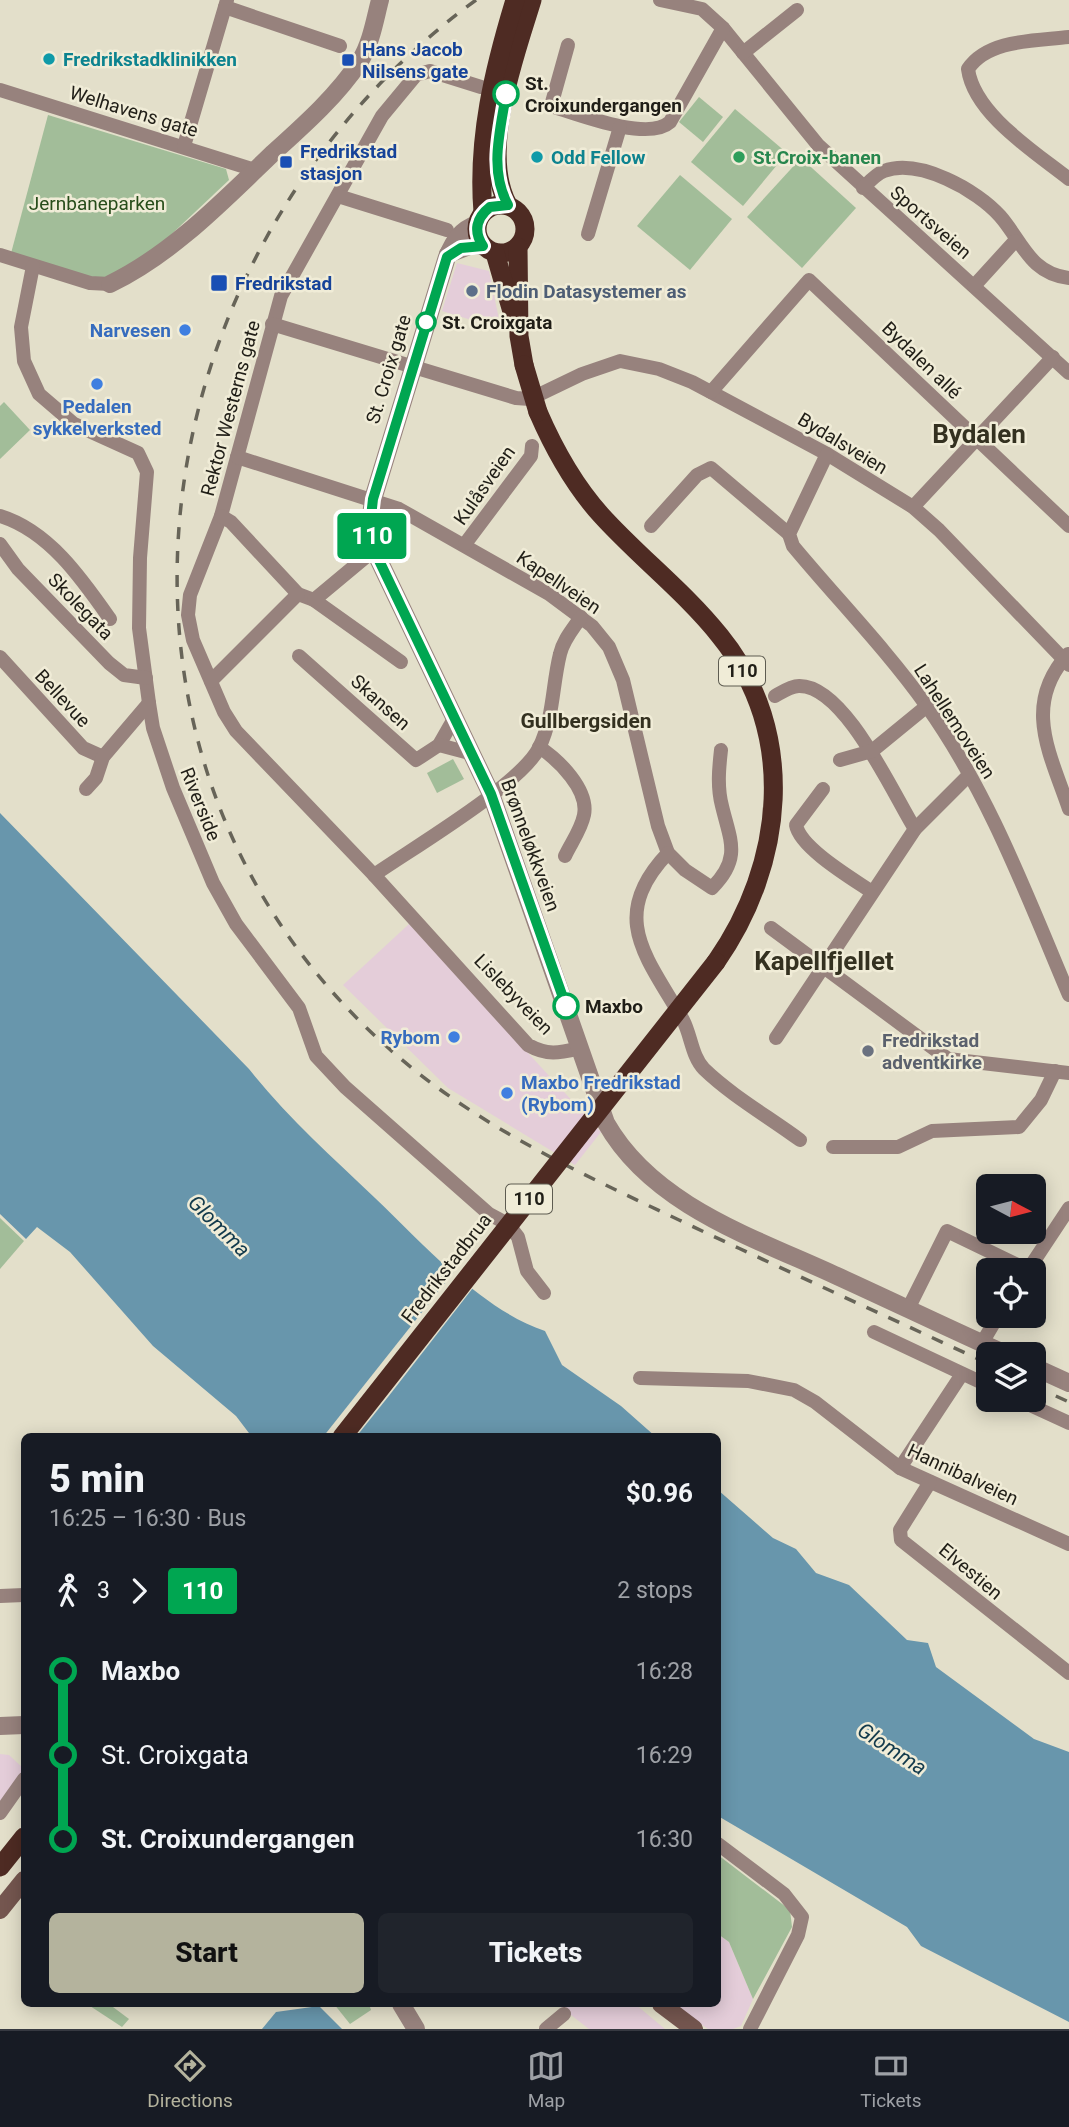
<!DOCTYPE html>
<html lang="en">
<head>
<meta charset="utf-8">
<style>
  body { margin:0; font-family:Roboto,sans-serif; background:#20242c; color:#f1f3f6; height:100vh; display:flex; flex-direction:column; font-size:26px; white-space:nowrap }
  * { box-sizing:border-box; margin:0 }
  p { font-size:23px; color:#9ea1a6 }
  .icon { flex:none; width:38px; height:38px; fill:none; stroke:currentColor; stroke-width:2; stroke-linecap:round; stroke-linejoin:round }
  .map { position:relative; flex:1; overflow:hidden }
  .details { position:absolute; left:21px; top:1433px; width:700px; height:574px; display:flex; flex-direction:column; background:#171b24; border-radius:10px; box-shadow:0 4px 18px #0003 }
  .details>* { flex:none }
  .badge { padding:0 14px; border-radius:5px; font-size:24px; line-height:46px }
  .needle { width:46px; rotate:97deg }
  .fabs { position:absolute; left:976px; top:1174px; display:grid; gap:14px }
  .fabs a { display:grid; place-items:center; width:70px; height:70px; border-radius:10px; background:#171b24; box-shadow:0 4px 18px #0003; font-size:35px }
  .map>.badge { position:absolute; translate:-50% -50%; box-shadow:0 0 0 4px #fff }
  .legs { display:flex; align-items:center; gap:10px; height:77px; padding:0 28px; font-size:23px }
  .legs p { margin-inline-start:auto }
  .head { display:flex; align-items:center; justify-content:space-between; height:119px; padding:0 28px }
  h1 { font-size:38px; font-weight:800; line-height:52px }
  .button { display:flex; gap:14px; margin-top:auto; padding:14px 28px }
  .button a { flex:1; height:80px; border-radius:10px; background:#b4b39d; color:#111; font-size:28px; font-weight:800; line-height:80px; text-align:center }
  .button a+a { background:#20242c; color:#f1f3f6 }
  ul { padding:0 28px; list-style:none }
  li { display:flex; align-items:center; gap:24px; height:84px; font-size:26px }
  li i { display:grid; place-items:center; width:10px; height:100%; margin:0 9px; background:currentColor }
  li i::after { content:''; width:18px; height:18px; margin:-9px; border:5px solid; border-radius:50%; background:#171b24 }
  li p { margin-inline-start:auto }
  li:first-child i { background:linear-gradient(#0000 50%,currentColor 0) }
  li:last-child i { background:linear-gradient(currentColor 50%,#0000 0) }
  .menu { display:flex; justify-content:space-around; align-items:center; height:98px; border-top:2px solid #363941; background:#171b24; font-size:19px; color:#9ea1a6 }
  .menu a { display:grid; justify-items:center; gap:4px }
  .menu .current { color:#b4b39d }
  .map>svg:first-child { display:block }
  .commercial { fill:#e4cdd9 }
  .green { fill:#a2bd99 }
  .water { fill:#6896ac }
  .pier { fill:#e3dfca }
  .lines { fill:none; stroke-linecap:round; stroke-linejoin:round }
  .minor { stroke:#97827d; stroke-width:14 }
  .tertiary { stroke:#97827d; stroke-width:18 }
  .secondary { stroke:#74564f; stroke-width:18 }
  .trunk { stroke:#4e2b23; stroke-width:19 }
  .rail { stroke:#676458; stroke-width:3.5; stroke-dasharray:12 12; stroke-linecap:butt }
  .trunk-bridge { stroke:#4e2b23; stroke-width:19 }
  .line-1-casing { stroke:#fff; stroke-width:16 }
  .line-1 { stroke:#00a651; stroke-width:10 }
  .culture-dot { fill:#0f9aa8; stroke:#f0ecd7; stroke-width:2.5 }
  .transit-dot { fill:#1a4fb4; stroke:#f0ecd7; stroke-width:2.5 }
  .stop-1-dot { fill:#fff; stroke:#00a651; stroke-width:3.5 }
  .leisure-dot { fill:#2e9e5b; stroke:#f0ecd7; stroke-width:2.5 }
  .service-dot { fill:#5c6f8a; stroke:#f0ecd7; stroke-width:2.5 }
  .shop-dot { fill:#3f7fe0; stroke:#f0ecd7; stroke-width:2.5 }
  .worship-dot { fill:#6b7280; stroke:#f0ecd7; stroke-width:2.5 }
  .labels { text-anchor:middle; stroke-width:5; stroke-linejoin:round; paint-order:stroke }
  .shield { fill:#f0ecd7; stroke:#5e5c51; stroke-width:2 }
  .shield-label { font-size:18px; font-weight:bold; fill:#201e17 }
  .transit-label { font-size:19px; font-weight:bold; fill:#164399; stroke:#f0ecd7; text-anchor:start }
  .culture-label { font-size:19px; font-weight:bold; fill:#0d838f; stroke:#f0ecd7; text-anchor:start }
  .stop-label { font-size:19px; font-weight:bold; fill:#201e17; stroke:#f0ecd7; text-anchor:start }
  .street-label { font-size:19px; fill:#201e17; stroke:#f0ecd7 }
  .leisure-label { font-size:19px; font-weight:bold; fill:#27864d; stroke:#f0ecd7; text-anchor:start }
  .park-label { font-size:19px; fill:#274d1a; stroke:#f0ecd7 }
  .service-label { font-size:19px; font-weight:bold; fill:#4e5e75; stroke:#f0ecd7; text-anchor:start }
  .shop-label { font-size:19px; font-weight:bold; fill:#366cbe; stroke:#f0ecd7; text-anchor:end }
  .worship-label { font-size:19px; font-weight:bold; fill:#5b616d; stroke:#f0ecd7; text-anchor:start }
  .neighbourhood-label { font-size:21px; font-weight:bold; fill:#343120; stroke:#f0ecd7 }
  .water-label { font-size:21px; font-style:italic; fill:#123a4c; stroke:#f0ecd7 }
  .district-label { font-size:26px; font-weight:bold; fill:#343120; stroke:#f0ecd7 }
</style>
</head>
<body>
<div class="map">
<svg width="1069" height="2029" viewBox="0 0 1069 2029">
  <rect width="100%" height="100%" fill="#e3dfca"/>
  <g class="commercial">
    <polygon points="457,263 489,271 501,329 442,311"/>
    <polygon points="409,924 601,1132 575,1165 448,1088 343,985"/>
    <polygon points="0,1754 9,1755 24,1769 24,1785 0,1812"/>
    <polygon points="718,1934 729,1942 753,1999 741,2026 733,2029 708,2029 672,2004 718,2004"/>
    <polygon points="557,2004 635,2004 665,2029 589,2029"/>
  </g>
  <g class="green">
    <polygon points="699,97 723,117 703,142 679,122"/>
    <polygon points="735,109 787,153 743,206 691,162"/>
    <polygon points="48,115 226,169 229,180 141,263 96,282 10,257"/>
    <polygon points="801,158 856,208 802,268 747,217"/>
    <polygon points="680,175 732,219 690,270 637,226"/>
    <polygon points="4,402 30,430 0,459 0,406"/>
    <polygon points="453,759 464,779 437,793 427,773"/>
    <polygon points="0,1218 24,1241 0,1269"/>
    <polygon points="718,1855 790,1910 792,1927 753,1999 729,1942 718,1934"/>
    <polygon points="87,2004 109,2004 129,2019 122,2027"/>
    <polygon points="334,2004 369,2004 371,2010 350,2024"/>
  </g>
  <g class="water">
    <path d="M0,813L249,1069C286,1116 331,1156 375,1198C423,1244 482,1310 545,1331L562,1365L621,1406L656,1437H252L236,1416L153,1346L70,1252L37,1227L26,1239L0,1214Z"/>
    <polygon points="718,1490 773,1538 796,1549 816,1573 849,1585 907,1640 928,1643 936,1667 1034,1739 1069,1752 1069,2022 921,1946 907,1927 718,1816"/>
    <polygon points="319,2006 342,2029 262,2029 276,2012"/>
  </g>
  <polygon class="pier" points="457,1268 476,1284 388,1397 356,1437 323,1437"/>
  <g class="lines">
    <g class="minor">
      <polyline points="660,0 702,9 723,28 818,145 1069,373"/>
      <polyline points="225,7 340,46"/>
      <path d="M1069,37C1036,41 988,39 968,69C974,114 1035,152 1069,179"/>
      <path d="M568,45L551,106C577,114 648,142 670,122L723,28"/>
      <polyline points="743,53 797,10"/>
      <path d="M481,87L430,71L416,75L382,116L281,296L221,516L190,595L188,615L193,640L224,712L236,731L374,875L528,1045C548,1056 559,1053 580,1048"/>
      <polyline points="0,90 255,170"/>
      <polyline points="184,146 227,0"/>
      <path d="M863,188C869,182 876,174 884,171C919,158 977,190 1000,216C1022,241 1030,274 1069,278"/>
      <polyline points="338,196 447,230"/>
      <polyline points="588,234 620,127"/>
      <polyline points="0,255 90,283 110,284"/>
      <polyline points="33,266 21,327 24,361 39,394 74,424 138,453 147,472 140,558 139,628 149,703 153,728 173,788 213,883 236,924 299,1008 316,1056 345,1087 438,1169 489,1214 508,1224 518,1237 527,1271 544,1293"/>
      <polyline points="974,286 1015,241"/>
      <polyline points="272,324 516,398 530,399 582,374 620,361 659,369 692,382 827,454 913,507 939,530 1069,665"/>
      <polyline points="711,392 809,280 1069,526"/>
      <path d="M827,454L789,534L793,546C837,599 886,649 926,705C989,793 1027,896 1069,995"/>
      <path d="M237,457L399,509L549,594L592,626L609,647L623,680L658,826L668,853L685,870L712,888C742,858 730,840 722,806C717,787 719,768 721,750"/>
      <polyline points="913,507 1053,357"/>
      <path d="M0,516C49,531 82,579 110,619"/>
      <polyline points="221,516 231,522 298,594 314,600"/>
      <polyline points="651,526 697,475 711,468 789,534"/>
      <polyline points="0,544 18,569 109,663 124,675 146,678"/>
      <polyline points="465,544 531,456 532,446"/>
      <polyline points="374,550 314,600 401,662"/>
      <path d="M1068,654C1022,705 1050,753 1069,809"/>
      <polyline points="299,656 416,760 439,745 455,717"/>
      <polyline points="0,657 83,748 103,757"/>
      <polyline points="211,681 298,594"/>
      <path d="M775,696C782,692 791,686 799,686C845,685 894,796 915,829"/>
      <polyline points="439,745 473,754"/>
      <path d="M539,747C559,760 589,790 584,815C581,830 571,843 565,856"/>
      <polyline points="840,760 872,751 927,706"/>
      <polyline points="86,789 96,778 103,757 149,703"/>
      <path d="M823,789L796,825C800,848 853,879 872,892"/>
      <path d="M668,853C607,917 647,957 683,1020C691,1035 692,1057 704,1069C732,1096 769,1117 800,1140"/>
      <path d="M374,875C413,848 521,784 539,748C554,717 552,686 560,654C563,640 573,629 581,617"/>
      <polyline points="771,928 948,1059 1069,1073"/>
      <polyline points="776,1038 915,829 969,775"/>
      <polyline points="833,1147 898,1147 932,1131 1019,1127 1041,1100 1055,1071"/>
      <polyline points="1028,1270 1069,1208"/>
      <polyline points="908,1309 947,1231 1028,1270"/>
      <polyline points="874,1332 989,1386"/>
      <polyline points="982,1343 998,1316"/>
      <polyline points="640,1378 748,1381 794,1390 815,1402 900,1468 1069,1544"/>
      <polyline points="1019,1400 1069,1423"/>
      <polyline points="900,1468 962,1374"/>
      <polyline points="930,1482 900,1530 901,1540 1069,1673"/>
      <polyline points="0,1596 24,1595"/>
      <polyline points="0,1813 24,1779"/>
      <polyline points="718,1844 784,1894 802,1917 798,1935 750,2029"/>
      <polyline points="546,2029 564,2014"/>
    </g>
    <g class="tertiary">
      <path d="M477,224C460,230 454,241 447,257L373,499L370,526L374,550L491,794L606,1123C653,1206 755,1238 837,1276C894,1302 950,1329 1006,1354"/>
      <polyline points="448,254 472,245 483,246"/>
      <path d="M110,284C172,254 223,201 272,154C303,126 337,96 360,61C371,44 375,19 380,0"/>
      <polyline points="1034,1367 1069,1383"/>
      <polyline points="0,1726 24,1725"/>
      <polyline points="401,2004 416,2029"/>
    </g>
    <g class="secondary">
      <polyline points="0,1910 24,1880"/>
      <polyline points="661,2004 694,2029"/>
    </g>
    <g class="trunk">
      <circle cx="501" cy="229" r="24"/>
      <path d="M508,205C479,151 515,56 532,0"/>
      <path d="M483,212C477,139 494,69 515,0"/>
      <polyline points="518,247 519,336 524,365"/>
      <polyline points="495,253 513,315"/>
      <path d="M538,412C554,449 574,485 601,515C639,557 685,592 720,636C799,733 784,865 716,962"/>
      <polyline points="0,1867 24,1837"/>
    </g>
    <g class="rail">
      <path d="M476,0C132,251 59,762 394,1053C479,1127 578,1172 679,1220C782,1269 886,1316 989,1364"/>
      <polyline points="1034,1386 1069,1402"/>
    </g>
    <g class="trunk-bridge">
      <polyline points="524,365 538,412"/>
      <polyline points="342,1437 716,962"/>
    </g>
  </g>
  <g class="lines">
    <g class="line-1-casing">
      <path id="line-1" d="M506,94C500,132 489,170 508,205L490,207C476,218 473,231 483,246L461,248L447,257L373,499L370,526L374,550L491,794L566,1006"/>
    </g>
    <use href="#line-1" class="line-1"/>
  </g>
  <g class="culture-dot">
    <circle cx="49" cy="59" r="7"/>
    <circle cx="537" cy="157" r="7"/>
  </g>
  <g class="transit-dot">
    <rect x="341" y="53" width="14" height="14" rx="3.5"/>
    <rect x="279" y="155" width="14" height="14" rx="3.5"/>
    <rect x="210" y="274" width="18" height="18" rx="3.5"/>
  </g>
  <g class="stop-1-dot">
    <circle cx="506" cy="94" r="12"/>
    <circle cx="426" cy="322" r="9"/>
    <circle cx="566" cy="1006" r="12"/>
  </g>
  <circle class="leisure-dot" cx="739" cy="157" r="7"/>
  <circle class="service-dot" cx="472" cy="291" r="7"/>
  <g class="shop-dot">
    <circle cx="185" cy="330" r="7"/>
    <circle cx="97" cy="384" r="7"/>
    <circle cx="454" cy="1037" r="7"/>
    <circle cx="507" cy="1093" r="7"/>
  </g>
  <circle class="worship-dot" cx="868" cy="1051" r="7"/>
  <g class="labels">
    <g class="shield">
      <rect x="719" y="656.5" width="46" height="29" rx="5"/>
      <rect x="506" y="1184.5" width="46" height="29" rx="5"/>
    </g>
    <g class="shield-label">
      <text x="742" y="677">110</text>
      <text x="529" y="1205">110</text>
    </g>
    <g class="transit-label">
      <text x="362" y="56">Hans Jacob<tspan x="362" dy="22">Nilsens gate</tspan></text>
      <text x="300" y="158">Fredrikstad<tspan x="300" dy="22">stasjon</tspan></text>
      <text x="235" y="290">Fredrikstad</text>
    </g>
    <g class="culture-label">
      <text x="63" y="66">Fredrikstadklinikken</text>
      <text x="551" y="164">Odd Fellow</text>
    </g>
    <g class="stop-label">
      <text x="525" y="90">St.<tspan x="525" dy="22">Croixundergangen</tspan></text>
      <text x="442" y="329">St. Croixgata</text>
      <text x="585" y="1013">Maxbo</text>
    </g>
    <g class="street-label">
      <text transform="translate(134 111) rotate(17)" y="7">Welhavens gate</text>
      <text transform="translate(931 222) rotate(41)" y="7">Sportsveien</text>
      <text transform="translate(922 360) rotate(44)" y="7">Bydalen allé</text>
      <text transform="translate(388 369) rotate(-73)" y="7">St. Croix gate</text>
      <text transform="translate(230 408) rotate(-75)" y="7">Rektor Westerns gate</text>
      <text transform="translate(843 443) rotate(31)" y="7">Bydalsveien</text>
      <text transform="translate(484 485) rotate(-55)" y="7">Kulåsveien</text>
      <text transform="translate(559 582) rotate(34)" y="7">Kapellveien</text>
      <text transform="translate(81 606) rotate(46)" y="7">Skolegata</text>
      <text transform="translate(63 698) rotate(47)" y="7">Bellevue</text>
      <text transform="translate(381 702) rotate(42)" y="7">Skansen</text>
      <text transform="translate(955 721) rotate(57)" y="7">Lahellemoveien</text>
      <text transform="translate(201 804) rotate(68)" y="7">Riverside</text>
      <text transform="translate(531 845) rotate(70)" y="7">Brønneløkkveien</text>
      <text transform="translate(514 994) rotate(46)" y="7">Lislebyveien</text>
      <text transform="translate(446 1268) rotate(-52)" y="7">Fredrikstadbrua</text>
      <text transform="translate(963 1474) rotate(25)" y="7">Hannibalveien</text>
      <text transform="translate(971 1571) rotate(40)" y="7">Elvestien</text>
    </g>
    <g class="leisure-label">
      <text x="753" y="164">St.Croix-banen</text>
    </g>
    <g class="park-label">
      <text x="97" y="210">Jernbaneparken</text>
    </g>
    <g class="service-label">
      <text x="486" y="298">Flodin Datasystemer as</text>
    </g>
    <g class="shop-label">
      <text x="171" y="337">Narvesen</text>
      <text x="97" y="413" text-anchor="middle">Pedalen<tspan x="97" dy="22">sykkelverksted</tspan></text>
      <text x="440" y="1044">Rybom</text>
      <text x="521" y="1089" text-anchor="start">Maxbo Fredrikstad<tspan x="521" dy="22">(Rybom)</tspan></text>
    </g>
    <g class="worship-label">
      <text x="882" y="1047">Fredrikstad<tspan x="882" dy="22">adventkirke</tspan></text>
    </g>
    <g class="neighbourhood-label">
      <text x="586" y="728">Gullbergsiden</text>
    </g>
    <g class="water-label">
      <text transform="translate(219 1226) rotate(45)" y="7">Glomma</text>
      <text transform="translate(892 1749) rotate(33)" y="7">Glomma</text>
    </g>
    <g class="district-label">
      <text x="979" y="443">Bydalen</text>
      <text x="824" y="970">Kapellfjellet</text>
    </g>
  </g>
</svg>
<div class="fabs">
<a><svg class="needle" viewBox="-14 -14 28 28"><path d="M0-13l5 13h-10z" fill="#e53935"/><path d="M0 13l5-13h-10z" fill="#9ea1a6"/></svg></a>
<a><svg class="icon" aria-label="locate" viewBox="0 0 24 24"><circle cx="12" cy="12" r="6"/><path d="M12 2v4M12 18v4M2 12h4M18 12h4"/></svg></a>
<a><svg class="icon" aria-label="layers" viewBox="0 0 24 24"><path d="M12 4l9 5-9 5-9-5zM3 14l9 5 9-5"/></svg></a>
</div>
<b class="badge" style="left:372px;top:536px;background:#00a651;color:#fff">110</b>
<section class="details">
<div class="head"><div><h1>5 min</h1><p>16:25 – 16:30 · Bus</p></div><b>$0.96</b></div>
<div class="legs"><svg class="icon" aria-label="walk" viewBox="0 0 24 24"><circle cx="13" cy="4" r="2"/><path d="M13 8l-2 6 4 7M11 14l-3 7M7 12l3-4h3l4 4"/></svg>3<svg class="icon" aria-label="forward" viewBox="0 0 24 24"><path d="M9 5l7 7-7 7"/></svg><b class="badge" style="background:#00a651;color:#fff">110</b><p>2 stops</p></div>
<ul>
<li><i style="color:#00a651"></i><b>Maxbo</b><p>16:28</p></li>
<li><i style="color:#00a651"></i><span>St. Croixgata</span><p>16:29</p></li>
<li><i style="color:#00a651"></i><b>St. Croixundergangen</b><p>16:30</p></li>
</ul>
<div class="button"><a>Start</a><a>Tickets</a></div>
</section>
</div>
<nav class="menu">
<a class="current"><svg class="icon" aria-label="directions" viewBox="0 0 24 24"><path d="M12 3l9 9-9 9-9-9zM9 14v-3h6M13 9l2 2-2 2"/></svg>Directions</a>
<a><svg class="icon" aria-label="map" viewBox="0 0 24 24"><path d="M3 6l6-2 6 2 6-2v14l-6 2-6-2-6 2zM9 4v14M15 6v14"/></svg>Map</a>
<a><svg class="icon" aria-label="tickets" viewBox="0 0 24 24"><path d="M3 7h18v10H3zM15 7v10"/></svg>Tickets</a>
</nav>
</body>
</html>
